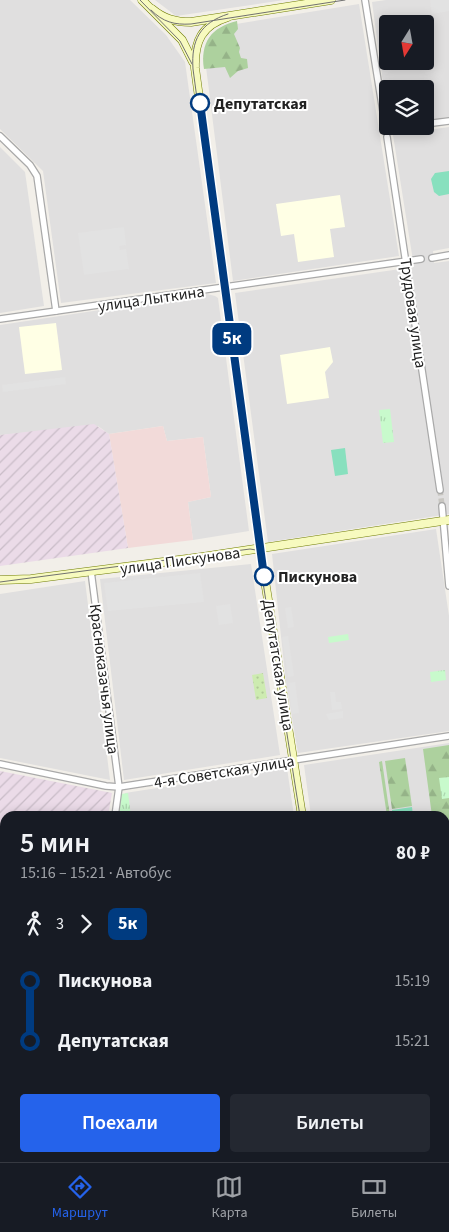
<!DOCTYPE html>
<html lang="ru">
<head>
<meta charset="utf-8">
<style>
  body { margin:0; font-family:"Source Sans 3",sans-serif; background:#242831; color:#f1f3f6; height:100vh; display:flex; flex-direction:column; font-size:19px; white-space:nowrap }
  * { box-sizing:border-box; margin:0 }
  p { font-size:16px; color:#9ea1a6 }
  .icon { flex:none; width:28px; height:28px; fill:none; stroke:currentColor; stroke-width:2; stroke-linecap:round; stroke-linejoin:round }
  .map { position:relative; flex:1; overflow:hidden }
  .sheet { position:absolute; left:0px; top:811px; width:450px; height:351px; display:flex; flex-direction:column; background:#171b24; border-radius:15px 15px 0 0; box-shadow:0 2px 12px #0003 }
  .sheet>* { flex:none }
  .badge { padding:0 10px; border-radius:8px; font-size:18px; line-height:32px }
  .needle { width:32px; rotate:191deg }
  .buttons { position:absolute; left:379px; top:15px; display:grid; gap:10px }
  .buttons a { display:grid; place-items:center; width:55px; height:55px; border-radius:5px; background:#171b24; box-shadow:0 2px 12px #0003; font-size:25px }
  .map>.badge { position:absolute; translate:-50% -50%; box-shadow:0 0 0 2px #fff }
  .legs { display:flex; align-items:center; gap:8px; height:55px; padding:0 20px; font-size:16px }
  .legs p { margin-inline-start:auto }
  .overview { display:flex; align-items:center; justify-content:space-between; height:85px; padding:0 20px }
  h1 { font-size:28px; font-weight:600; line-height:38px }
  .button { display:flex; gap:10px; margin-top:auto; padding:10px 20px }
  .button a { flex:1; height:58px; border-radius:5px; background:#2563eb; color:#fff; font-size:20px; font-weight:600; line-height:58px; text-align:center }
  .button a+a { background:#242831; color:#f1f3f6 }
  ul { padding:0 20px; list-style:none }
  li { display:flex; align-items:center; gap:18px; height:60px; font-size:19px }
  li i { display:grid; place-items:center; width:8px; height:100%; margin:0 6px; background:currentColor }
  li i::after { content:''; width:12px; height:12px; margin:-6px; border:4px solid; border-radius:50%; background:#171b24 }
  li p { margin-inline-start:auto }
  li:first-child i { background:linear-gradient(#0000 50%,currentColor 0) }
  li:last-child i { background:linear-gradient(currentColor 50%,#0000 0) }
  .menu { display:flex; justify-content:space-around; align-items:center; height:70px; border-top:1px solid #363941; background:#171b24; font-size:14px; color:#9ea1a6 }
  .menu a { display:grid; justify-items:center; gap:2px }
  .menu .current { color:#2563eb }
  .map>svg:first-child { display:block }
  .residential { fill:#e0dfdf; fill-rule:evenodd }
  .commercial { fill:#f2dad9 }
  .industrial { fill:url(#industrial-furrows) }
  .education { fill:#ffffe5 }
  .grass { fill:url(#grass-dots) }
  .forest { fill:url(#forest-firs) }
  .park { fill:url(#park-tufts) }
  .pitch { fill:#88e0be }
  .parking { fill:#e2e2e2 }
  .lines { fill:none; stroke-linecap:round; stroke-linejoin:round }
  .street-tunnel { stroke:#c8c6c1; stroke-width:5.5; stroke-dasharray:5.5 3; stroke-linecap:butt }
  .street-casing { stroke:#a9a9a9; stroke-width:8 }
  .secondary-casing { stroke:#707d05; stroke-width:9 }
  .street { stroke:#fff; stroke-width:5.5 }
  .secondary { stroke:#f7fabf; stroke-width:8 }
  .tram { stroke:#707070; stroke-width:1 }
  .line-1-casing { stroke:#fff; stroke-width:11 }
  .line-1 { stroke:#003b80; stroke-width:8 }
  .stop-1-dot { fill:#fff; stroke:#003b80; stroke-width:2.5 }
  .labels { text-anchor:middle; stroke-width:4; stroke-linejoin:round; paint-order:stroke }
  .stop-label { font-size:16px; font-weight:bold; fill:#222; stroke:#fff; text-anchor:start }
  .street-label { font-size:16px; fill:#222; stroke:#fff }
</style>
</head>
<body>
<div class="map">
<svg width="449" height="1162" viewBox="0 0 449 1162">
  <defs>
    <pattern id="industrial-furrows" width="10" height="10" patternUnits="userSpaceOnUse" patternTransform="scale(1.25)"><rect width="10" height="10" fill="#ebdbe8"/><path d="M-1 1l2-2M0 10L10 0M9 11l2-2" fill="none" stroke="#c9bcc7"/></pattern>
    <pattern id="grass-dots" width="8" height="8" patternUnits="userSpaceOnUse" patternTransform="scale(1.25)"><rect width="8" height="8" fill="#cdebb0"/><path d="M2 2h.1M6 6h.1" fill="none" stroke="#b0c997" stroke-width="1.8" stroke-linecap="round"/></pattern>
    <pattern id="forest-firs" width="22" height="20" patternUnits="userSpaceOnUse" patternTransform="scale(1.25)"><rect width="22" height="20" fill="#add19e"/><path d="M5 1l3.5 6h-7zM16 11l3.5 6h-7z" fill="#95b388"/></pattern>
    <pattern id="park-tufts" width="24" height="20" patternUnits="userSpaceOnUse" patternTransform="scale(1.25)"><rect width="24" height="20" fill="#c8facc"/><path d="M3 7l-1-3M5 7V3M7 7l1-3M15 17l-1-3M17 17v-4M19 17l1-3" fill="none" stroke="#acd6af"/></pattern>
  </defs>
  <rect width="100%" height="100%" fill="#f2efe9"/>
  <g class="residential">
    <polygon points="0,0 130,0 166,35 185,62 216,283 61,303 43,171 0,129"/>
    <polygon points="155,0 284,0 176,16"/>
    <path d="M386,0H449V117L425,120V89H388L387,113L372,2ZM388,24H425V61H388Z"/>
    <polygon points="359,4 399,256 233,281 204,51 230,25"/>
    <polygon points="449,127 449,248 433,251 434,263 449,261 449,514 268,542 235,293 414,267 393,135"/>
    <polygon points="0,147 25,172 44,306 0,313"/>
    <polygon points="207,294 215,296 218,298 249,531 193,540 188,502 211,497 203,437 167,441 163,426 109,434 98,426 0,435 0,325"/>
    <polygon points="436,529 449,616 449,731 298,753 286,682 272,554"/>
    <polygon points="251,564 280,755 124,780 100,579"/>
    <polygon points="85,581 110,780 0,758 0,594"/>
    <polygon points="449,743 449,933 445,934 445,816 311,816 304,765"/>
    <polygon points="287,768 294,816 121,816 125,793"/>
    <polygon points="449,947 449,1162 361,1162 360,1158 445,1158 445,948"/>
    <polygon points="0,976 5,977 5,1158 53,1158 51,1162 0,1162"/>
    <polygon points="66,1158 171,1158 172,1162 65,1162"/>
    <polygon points="184,1158 303,1158 270,1162 184,1162"/>
  </g>
  <polygon class="commercial" points="163,426 167,441 203,437 211,497 188,502 193,540 128,548 109,434"/>
  <g class="industrial">
    <polygon points="94,424 109,434 128,548 0,566 0,435"/>
    <polygon points="0,771 112,793 108,816 5,816 5,964 0,963"/>
  </g>
  <g class="education">
    <polygon points="340,195 345,227 330,229 334,257 298,262 294,234 281,236 276,204"/>
    <polygon points="56,323 62,370 25,374 19,327"/>
    <polygon points="330,347 333,362 325,372 329,398 287,404 280,355"/>
    <polygon points="449,1066 449,1119 445,1120 445,1067"/>
  </g>
  <polygon class="grass" points="263,673 267,698 256,700 252,675"/>
  <g class="forest">
    <path d="M237,21L238,29L234,34L240,48L239,52L241,58L247,59L248,68L238,71L230,78L225,67L204,69C200,43 211,27 237,21Z"/>
    <polygon points="449,745 449,863 445,863 445,816 432,816 423,749"/>
    <polygon points="405,758 412,806 392,809 385,761"/>
    <polygon points="382,761 390,816 387,816 379,762"/>
  </g>
  <g class="park">
    <polygon points="390,409 394,442 383,443 379,410"/>
    <polygon points="348,634 349,640 329,643 328,637"/>
    <polygon points="445,670 446,680 431,682 430,672"/>
    <polygon points="449,777 449,798 442,799 439,778"/>
    <polygon points="128,793 131,816 118,816 121,794"/>
  </g>
  <g class="pitch">
    <polygon points="449,171 449,194 439,196 434,192 431,179 435,173"/>
    <polygon points="345,448 348,474 335,476 331,450"/>
    <polygon points="412,807 413,816 393,816 392,810"/>
  </g>
  <g class="parking">
    <polygon points="430,0 449,0 449,11 432,14"/>
    <polygon points="124,227 126,245 119,246 120,250 126,249 129,269 84,275 78,233"/>
    <polygon points="65,377 66,384 3,392 2,385"/>
    <polygon points="200,573 204,602 108,611 104,583"/>
    <polygon points="230,604 233,623 219,625 216,606"/>
    <polygon points="291,607 294,627 288,628 285,608"/>
    <polygon points="288,636 294,676 288,677 282,637"/>
    <polygon points="295,682 299,713 292,714 288,683"/>
    <polygon points="330,692 335,692 336,702 341,702 342,709 332,710"/>
    <polygon points="343,711 343,718 329,720 326,714"/>
  </g>
  <g class="lines">
    <polyline class="street-tunnel" points="440,490 442,506"/>
    <g class="street-casing">
      <g id="street">
        <polyline points="365,0 386,130 409,126"/>
        <polyline points="425,124 449,121"/>
        <polyline points="0,136 30,165 37,176 56,311"/>
        <polyline points="387,137 440,490"/>
        <polyline points="432,258 449,255"/>
        <polyline points="0,319 421,259"/>
        <polyline points="442,506 449,586"/>
        <polyline points="91,571 119,787 115,816"/>
        <polyline points="0,764 106,786 119,787 449,736"/>
        <polyline points="58,1162 60,1158"/>
        <polyline points="317,1162 350,1158"/>
      </g>
    </g>
    <g class="secondary-casing">
      <g id="secondary">
        <polyline points="142,0 182,40 193,62"/>
        <path d="M152,9C164,19 175,22 191,22L331,0"/>
        <path d="M228,17C202,25 194,41 195,68L260,549L302,816"/>
        <polyline points="0,580 31,579 202,557 449,520"/>
        <polyline points="445,941 449,941"/>
        <polyline points="0,970 5,971"/>
        <polyline points="177,1158 178,1162"/>
        <polyline points="351,1158 352,1162"/>
      </g>
    </g>
    <use href="#street" class="street"/>
    <use href="#secondary" class="secondary"/>
    <g class="tram">
      <polyline points="140,0 180,41 192,64"/>
      <path d="M151,10C163,22 174,25 191,24L345,0"/>
      <path d="M228,14C200,23 191,40 193,69L258,551L300,816"/>
      <polyline points="0,582 250,549 256,550 261,554"/>
      <polyline points="349,1158 350,1162"/>
    </g>
  </g>
  <g class="lines">
    <g class="line-1-casing">
      <polyline id="line-1" points="200,103 264,576"/>
    </g>
    <use href="#line-1" class="line-1"/>
  </g>
  <g class="stop-1-dot">
    <circle cx="200" cy="103" r="9"/>
    <circle cx="264" cy="576" r="9"/>
  </g>
  <g class="labels">
    <g class="stop-label">
      <text x="214" y="109">Депутатская</text>
      <text x="278" y="582">Пискунова</text>
    </g>
    <g class="street-label">
      <text transform="translate(151 298) rotate(-8)" y="6">улица Лыткина</text>
      <text transform="translate(414 313) rotate(82)" y="6">Трудовая улица</text>
      <text transform="translate(180 560) rotate(-8)" y="6">улица Пискунова</text>
      <text transform="translate(279 665) rotate(81)" y="6">Депутатская улица</text>
      <text transform="translate(105 679) rotate(83)" y="6">Красноказачья улица</text>
      <text transform="translate(224 771) rotate(-9)" y="6">4-я Советская улица</text>
    </g>
  </g>
</svg>
<div class="buttons">
<a><svg class="needle" viewBox="-14 -14 28 28"><path d="M0-13l5 13h-10z" fill="#e53935"/><path d="M0 13l5-13h-10z" fill="#9ea1a6"/></svg></a>
<a><svg class="icon" aria-label="layers" viewBox="0 0 24 24"><path d="M12 4l9 5-9 5-9-5zM3 14l9 5 9-5"/></svg></a>
</div>
<b class="badge" style="left:232px;top:339px;background:#003b80;color:#fff">5к</b>
<section class="sheet">
<div class="overview"><div><h1>5 мин</h1><p>15:16 – 15:21 · Автобус</p></div><b>80 ₽</b></div>
<div class="legs"><svg class="icon" aria-label="walk" viewBox="0 0 24 24"><circle cx="13" cy="4" r="2"/><path d="M13 8l-2 6 4 7M11 14l-3 7M7 12l3-4h3l4 4"/></svg>3<svg class="icon" aria-label="forward" viewBox="0 0 24 24"><path d="M9 5l7 7-7 7"/></svg><b class="badge" style="background:#003b80;color:#fff">5к</b></div>
<ul>
<li><i style="color:#003b80"></i><b>Пискунова</b><p>15:19</p></li>
<li><i style="color:#003b80"></i><b>Депутатская</b><p>15:21</p></li>
</ul>
<div class="button"><a>Поехали</a><a>Билеты</a></div>
</section>
</div>
<nav class="menu">
<a class="current"><svg class="icon" aria-label="directions" viewBox="0 0 24 24"><path d="M12 3l9 9-9 9-9-9zM9 14v-3h6M13 9l2 2-2 2"/></svg>Маршрут</a>
<a><svg class="icon" aria-label="map" viewBox="0 0 24 24"><path d="M3 6l6-2 6 2 6-2v14l-6 2-6-2-6 2zM9 4v14M15 6v14"/></svg>Карта</a>
<a><svg class="icon" aria-label="tickets" viewBox="0 0 24 24"><path d="M3 7h18v10H3zM15 7v10"/></svg>Билеты</a>
</nav>
</body>
</html>
